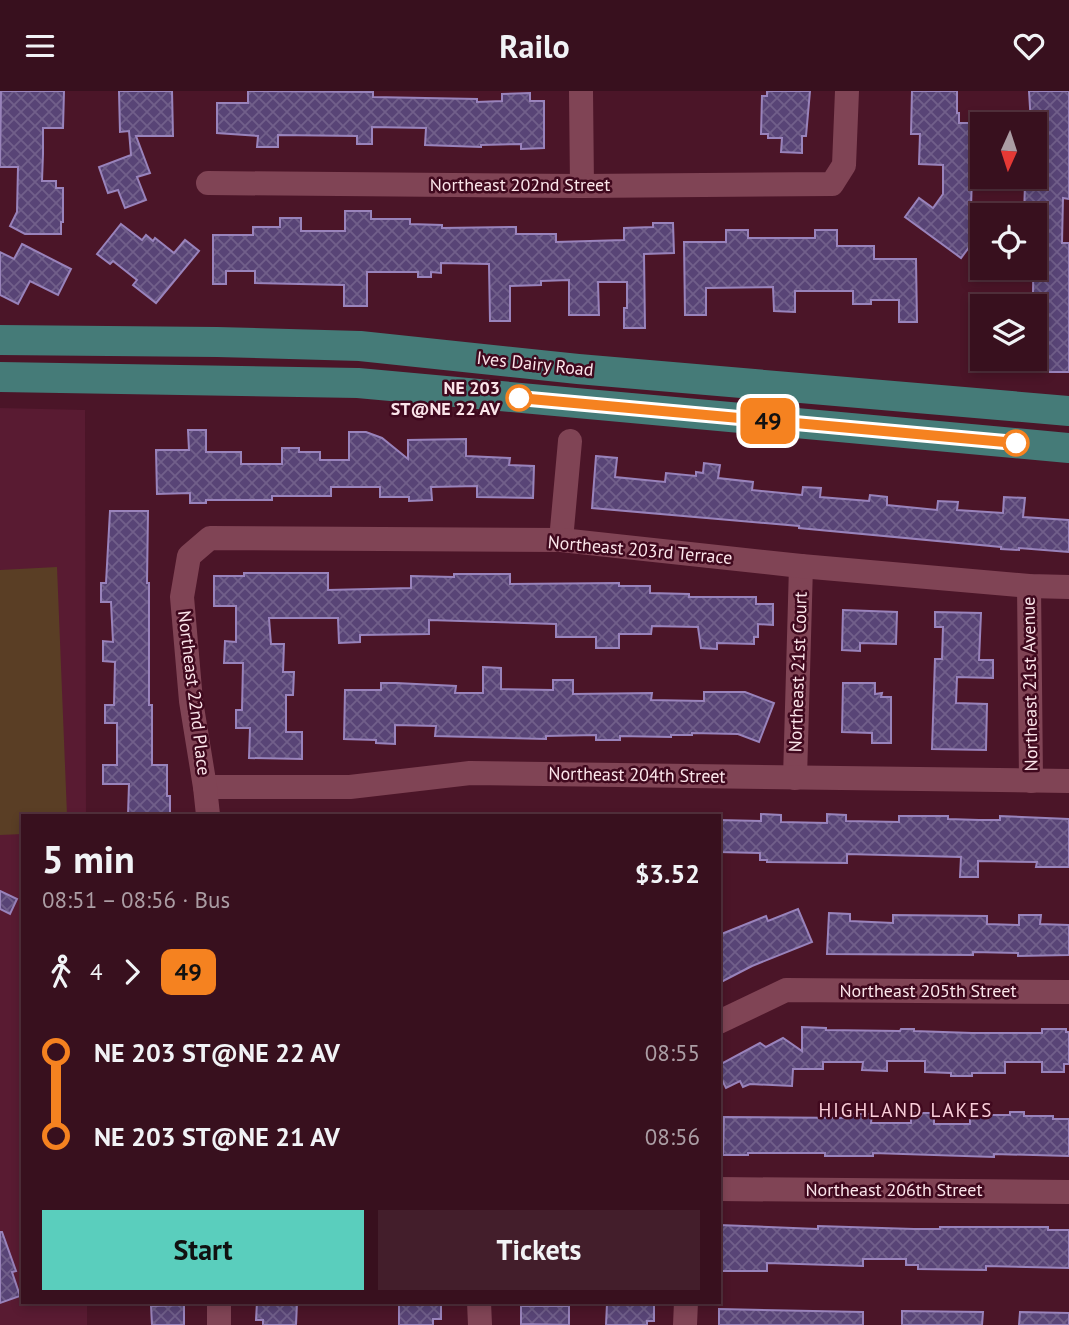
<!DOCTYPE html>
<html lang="en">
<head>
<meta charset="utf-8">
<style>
  body { margin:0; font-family:"PT Sans",sans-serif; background:#431e2b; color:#f1f3f6; height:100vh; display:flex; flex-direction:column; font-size:26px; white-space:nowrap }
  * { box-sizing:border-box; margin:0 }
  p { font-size:23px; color:#ab9da4 }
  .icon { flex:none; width:38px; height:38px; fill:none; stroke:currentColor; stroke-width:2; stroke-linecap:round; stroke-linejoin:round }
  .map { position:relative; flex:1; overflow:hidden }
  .drawer { position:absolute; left:21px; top:723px; width:700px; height:490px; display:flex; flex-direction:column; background:#38101e; border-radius:0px; box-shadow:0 4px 10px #0003,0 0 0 2px #52303c }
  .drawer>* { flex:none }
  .badge { padding:0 14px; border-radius:10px; font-size:24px; line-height:46px }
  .needle { width:46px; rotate:183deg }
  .buttons { position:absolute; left:970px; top:21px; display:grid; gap:14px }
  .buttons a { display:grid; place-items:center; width:77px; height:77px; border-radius:0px; background:#38101e; box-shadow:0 4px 10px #0003,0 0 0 2px #52303c; font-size:35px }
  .map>.badge { position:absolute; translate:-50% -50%; box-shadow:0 0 0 4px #fff }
  .legs { display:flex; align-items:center; gap:10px; height:77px; padding:0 21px; font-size:23px }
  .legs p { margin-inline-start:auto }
  .overview { display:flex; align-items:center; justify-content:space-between; height:119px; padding:0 21px }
  h1 { font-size:38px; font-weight:700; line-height:52px }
  .cta { display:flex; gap:14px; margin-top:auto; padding:14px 21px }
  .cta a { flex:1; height:80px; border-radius:0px; background:#5acebd; color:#111; font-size:28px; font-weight:700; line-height:80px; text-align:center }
  .cta a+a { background:#431e2b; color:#f1f3f6 }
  ul { padding:0 21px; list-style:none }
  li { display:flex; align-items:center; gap:24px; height:84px; font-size:26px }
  li i { display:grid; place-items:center; width:10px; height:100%; margin:0 9px; background:currentColor }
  li i::after { content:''; width:18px; height:18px; margin:-9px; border:5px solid; border-radius:50%; background:#38101e }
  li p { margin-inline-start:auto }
  li:first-child i { background:linear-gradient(#0000 50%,currentColor 0) }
  li:last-child i { background:linear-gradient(currentColor 50%,#0000 0) }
  header { display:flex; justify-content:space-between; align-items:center; height:91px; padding:0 21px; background:#38101e; font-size:32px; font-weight:700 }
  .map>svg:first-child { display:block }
  .built { fill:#591b32 }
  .grass { fill:#5a3e25 }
  .building { fill:url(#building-cross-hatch); stroke:#9983bb; stroke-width:2 }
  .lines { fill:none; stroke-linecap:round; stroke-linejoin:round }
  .minor { stroke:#804455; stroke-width:24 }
  .major { stroke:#457b78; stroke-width:30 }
  .line-1-casing { stroke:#fff; stroke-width:16 }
  .line-1 { stroke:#f58220; stroke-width:10 }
  .stop-1-dot { fill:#fff; stroke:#f58220; stroke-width:3.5 }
  .labels { text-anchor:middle; stroke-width:5; stroke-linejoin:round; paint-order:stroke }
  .street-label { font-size:18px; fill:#fbe5ea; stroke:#40091e }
  .stop-label { font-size:18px; font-weight:bold; fill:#fbe5ea; stroke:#40091e; text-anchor:end }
  .neighbourhood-label { font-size:19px; letter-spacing:2px; fill:#faced9; stroke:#40091e }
</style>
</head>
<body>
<header><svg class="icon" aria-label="menu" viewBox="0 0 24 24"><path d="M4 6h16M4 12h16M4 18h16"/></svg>Railo<svg class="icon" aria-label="heart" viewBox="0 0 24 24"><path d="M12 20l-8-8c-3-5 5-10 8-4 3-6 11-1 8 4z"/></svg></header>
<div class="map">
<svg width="1069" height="1234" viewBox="0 0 1069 1234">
  <defs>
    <pattern id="building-cross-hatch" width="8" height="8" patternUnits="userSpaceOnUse" patternTransform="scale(1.75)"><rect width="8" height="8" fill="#584476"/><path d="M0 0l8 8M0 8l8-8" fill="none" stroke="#715f8a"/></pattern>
  </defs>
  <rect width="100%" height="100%" fill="#4b1528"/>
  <polygon class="built" points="0,317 85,319 86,724 23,724 23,1211 87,1211 87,1234 0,1234"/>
  <polygon class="grass" points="57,476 67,724 23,724 23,743 0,744 0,479"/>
  <g class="building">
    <polygon points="1,0 64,0 63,37 43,37 43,63 42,90 56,90 56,97 63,97 63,131 61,131 61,143 25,143 10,135 17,121 18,76 0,76"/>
    <polygon points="119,0 172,0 173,45 136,45 150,82 137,86 146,109 125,117 118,99 108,102 99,76 131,64 129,40 120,41"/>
    <polygon points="248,0 373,1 373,6 477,8 477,11 502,10 502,3 530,2 530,10 544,10 544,57 521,58 521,53 481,54 481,56 425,54 426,37 372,36 372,53 357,53 357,45 278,44 278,56 257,56 258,45 217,42 217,12 248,12"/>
    <polygon points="767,0 810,0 806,45 802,45 802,62 781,61 782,47 768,47 768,43 761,43 762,5 767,5"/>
    <polygon points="912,0 957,0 957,22 959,22 959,32 969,32 969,85 972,85 971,117 982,139 961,167 905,126 919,107 933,117 943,103 943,74 919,73 920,43 911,43"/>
    <polygon points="1029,0 1069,0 1069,108 1063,107 1062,152 1069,152 1069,281 1032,281 1034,124 1024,124 1025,93 1028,93 1028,87 1034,87 1034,33 1031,33"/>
    <polygon points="345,120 371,120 371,128 410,128 410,133 442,134 442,137 516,136 516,143 556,143 556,151 624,149 624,137 653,136 653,132 673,132 674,162 644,163 645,237 624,237 624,217 627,217 627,191 598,191 599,224 569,224 569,189 541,190 541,194 510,195 510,230 490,230 489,173 441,172 441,182 431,181 431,186 418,186 418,181 367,181 367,215 344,215 344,194 255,192 255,180 226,180 226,193 213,193 213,144 253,144 253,136 280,136 280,127 301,127 301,140 345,140"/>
    <polygon points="121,133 142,149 146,144 153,150 155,147 174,162 185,149 199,160 156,212 133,194 137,189 113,170 110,173 97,163"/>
    <polygon points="726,139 748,139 748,147 815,147 815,139 837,139 837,155 874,155 874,168 916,168 917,231 899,231 899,209 871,209 871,213 853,213 853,200 795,200 795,221 774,220 773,196 706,197 706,224 685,224 684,151 726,151"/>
    <polygon points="22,153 71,178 58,204 30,190 18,213 0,204 0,161 14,168"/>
    <polygon points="188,339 206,339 206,361 241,361 241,373 282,373 282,357 299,357 299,361 320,361 320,369 349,369 349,341 366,341 382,347 408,368 408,349 466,348 466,365 510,367 509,374 534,375 533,407 477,406 477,395 431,396 432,409 409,410 409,406 380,406 380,396 331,396 331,405 272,405 272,409 206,409 206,412 190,412 190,402 157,403 156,359 189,359"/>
    <polygon points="596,365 617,367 615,386 665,391 666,382 696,385 696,381 703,382 704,372 720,374 718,387 753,391 752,399 802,404 803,396 821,397 820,406 869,410 870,404 887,406 887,414 937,419 938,410 958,411 957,419 1003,422 1004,406 1025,407 1023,426 1069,429 1069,461 1019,457 1019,459 1001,458 1001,456 799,437 799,435 592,417"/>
    <polygon points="110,420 148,420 147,492 149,492 149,614 152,614 152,674 167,674 167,705 170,705 170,724 128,724 129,693 103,693 103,674 117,674 117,632 105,632 105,614 114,614 115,571 103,570 103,550 113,551 111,511 101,511 101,492 106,492"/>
    <polygon points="244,482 328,482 328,499 411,497 411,485 454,486 454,483 510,483 510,493 619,492 619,495 650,495 650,502 689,503 689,506 756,506 756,513 773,513 773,534 758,533 758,546 754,546 754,553 717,552 717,558 701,557 698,536 652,535 651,543 619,543 619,557 596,557 596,546 556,546 556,533 429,529 429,543 360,544 360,551 339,552 338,527 269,527 271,553 284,553 283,581 294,581 293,604 286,604 286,641 302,641 302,668 249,667 250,637 236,637 236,619 242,619 243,572 224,572 225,550 236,551 236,515 214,515 214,485 244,485"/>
    <polygon points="843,519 897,521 896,553 860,552 860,560 842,559"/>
    <polygon points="935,521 981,522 979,569 993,569 993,587 957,586 956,612 987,613 986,659 932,658 935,568 942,568 943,536 935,536"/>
    <polygon points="483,576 501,577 501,598 553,599 553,589 573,589 573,603 652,602 651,609 704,610 704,601 745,601 774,612 759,651 738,643 692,642 692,644 671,644 671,646 620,645 620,649 596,649 596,644 546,645 546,648 435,645 436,635 395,634 395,653 376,652 376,649 344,648 345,599 381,599 381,592 396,592 456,595 455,602 483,602"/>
    <polygon points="843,592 875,592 875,603 882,602 881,606 891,606 891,652 872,652 872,642 842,641"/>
    <polygon points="761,723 781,724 781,731 827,732 827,723 846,724 846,730 899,731 899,725 948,725 948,728 979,729 1000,729 1000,725 1069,728 1069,776 1036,776 1037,771 978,770 978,786 960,786 961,766 847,763 847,772 767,771 767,769 760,769 760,762 719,761 719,729 761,730"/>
    <polygon points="0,800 17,808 10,823 0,818"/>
    <polygon points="798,818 812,851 752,875 719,892 719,844 766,825 768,830"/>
    <polygon points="829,822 850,823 850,830 893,832 893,824 987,825 987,833 1019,834 1019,824 1041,824 1040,833 1069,834 1069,864 1018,865 1018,862 973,861 973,864 827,863"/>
    <polygon points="802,936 826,937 826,939 900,940 901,938 914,938 914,940 972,942 1042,942 1042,938 1066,938 1066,941 1069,941 1069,973 1064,973 1064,981 1042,981 1042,971 1005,971 1005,982 972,982 972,985 951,985 951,982 925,981 925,970 887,970 887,980 862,979 863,971 823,971 823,978 793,978 792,995 750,993 743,996 740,990 726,997 719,983 719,974 760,952 766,956 783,947 802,960"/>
    <polygon points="1010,1021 1024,1021 1024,1025 1053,1025 1053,1028 1069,1028 1069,1065 994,1063 994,1066 873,1062 873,1065 825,1065 825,1062 748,1062 748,1064 723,1064 724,1026 850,1027 850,1023 872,1023 871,1032 911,1032 911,1022 934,1022 934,1033 970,1033 970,1024 1010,1024"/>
    <polygon points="719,1134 818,1138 818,1135 914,1138 940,1138 940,1136 1048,1136 1048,1139 1069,1139 1069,1177 986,1175 986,1179 918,1178 918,1174 906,1174 906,1168 863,1168 863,1175 767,1172 767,1180 719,1180"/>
    <polygon points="0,1141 2,1141 16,1180 12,1181 20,1205 0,1212"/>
    <polygon points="257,1211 297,1212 296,1234 263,1234 263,1229 256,1229"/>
    <polygon points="399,1213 441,1213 441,1228 433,1228 433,1234 399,1234"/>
    <polygon points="607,1213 654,1214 654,1230 647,1230 647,1234 606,1234"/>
    <polygon points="184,1214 184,1234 152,1234 151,1215"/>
    <polygon points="521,1215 569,1215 569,1234 521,1233"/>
    <polygon points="719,1218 863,1221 863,1234 719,1234"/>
    <polygon points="902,1220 983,1221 982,1234 902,1234"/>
    <polygon points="1020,1221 1069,1222 1069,1234 1019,1234"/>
  </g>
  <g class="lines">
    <g class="minor">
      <polyline points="581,0 582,95"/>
      <polyline points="208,92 582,95 832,93 844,74 847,0"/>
      <polyline points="561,449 570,350"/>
      <polyline points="1029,495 1031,690"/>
      <polyline points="795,687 801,475"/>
      <polyline points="205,696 350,696 470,682 1069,690"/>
      <polyline points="208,724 205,696 191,610 182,506 189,465 210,447 561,449 801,475 1029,495 1069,496"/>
      <polyline points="719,931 786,899 1069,901"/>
      <polyline points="719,1098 1069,1101"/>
      <polyline points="219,1211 219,1234"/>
      <polyline points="479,1211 480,1234"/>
      <polyline points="685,1234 686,1211"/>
    </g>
    <g class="major">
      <polyline points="0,249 217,251 360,255 578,278 1069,320"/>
      <polyline points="0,286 358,292 1069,357"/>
    </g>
  </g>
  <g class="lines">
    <g class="line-1-casing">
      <polyline id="line-1" points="519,307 1016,352"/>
    </g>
    <use href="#line-1" class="line-1"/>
  </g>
  <g class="stop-1-dot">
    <circle cx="519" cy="307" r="12"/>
    <circle cx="1016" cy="352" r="12"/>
  </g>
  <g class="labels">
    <g class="street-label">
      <text x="520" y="100">Northeast 202nd Street</text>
      <text transform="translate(535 273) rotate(6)" y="6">Ives Dairy Road</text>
      <text transform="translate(640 459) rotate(5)" y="6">Northeast 203rd Terrace</text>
      <text transform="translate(798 581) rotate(-88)" y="6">Northeast 21st Court</text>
      <text transform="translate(1030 593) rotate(-91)" y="6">Northeast 21st Avenue</text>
      <text transform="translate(194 602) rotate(83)" y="6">Northeast 22nd Place</text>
      <text transform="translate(637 684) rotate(1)" y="6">Northeast 204th Street</text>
      <text x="928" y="906">Northeast 205th Street</text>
      <text x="894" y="1105">Northeast 206th Street</text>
    </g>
    <g class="stop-label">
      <text x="500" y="303">NE 203<tspan x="500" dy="21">ST@NE 22 AV</tspan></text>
    </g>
    <g class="neighbourhood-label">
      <text x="906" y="1026">HIGHLAND LAKES</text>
    </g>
  </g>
</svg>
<div class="buttons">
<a><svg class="needle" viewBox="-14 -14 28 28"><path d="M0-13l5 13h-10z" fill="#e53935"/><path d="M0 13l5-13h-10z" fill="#ab9da4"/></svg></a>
<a><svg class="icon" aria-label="locate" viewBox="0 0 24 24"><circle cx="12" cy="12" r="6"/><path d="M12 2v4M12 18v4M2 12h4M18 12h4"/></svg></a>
<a><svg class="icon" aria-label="layers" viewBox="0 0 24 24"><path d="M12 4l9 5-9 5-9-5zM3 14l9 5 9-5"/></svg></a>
</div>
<b class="badge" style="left:768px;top:330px;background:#f58220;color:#111">49</b>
<section class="drawer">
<div class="overview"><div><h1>5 min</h1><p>08:51 – 08:56 · Bus</p></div><b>$3.52</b></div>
<div class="legs"><svg class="icon" aria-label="walk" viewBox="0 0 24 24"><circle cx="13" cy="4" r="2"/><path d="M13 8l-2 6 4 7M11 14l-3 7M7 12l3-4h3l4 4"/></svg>4<svg class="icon" aria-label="forward" viewBox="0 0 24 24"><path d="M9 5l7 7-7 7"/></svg><b class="badge" style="background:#f58220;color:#111">49</b></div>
<ul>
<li><i style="color:#f58220"></i><b>NE 203 ST@NE 22 AV</b><p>08:55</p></li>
<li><i style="color:#f58220"></i><b>NE 203 ST@NE 21 AV</b><p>08:56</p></li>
</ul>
<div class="cta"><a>Start</a><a>Tickets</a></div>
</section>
</div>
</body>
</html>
